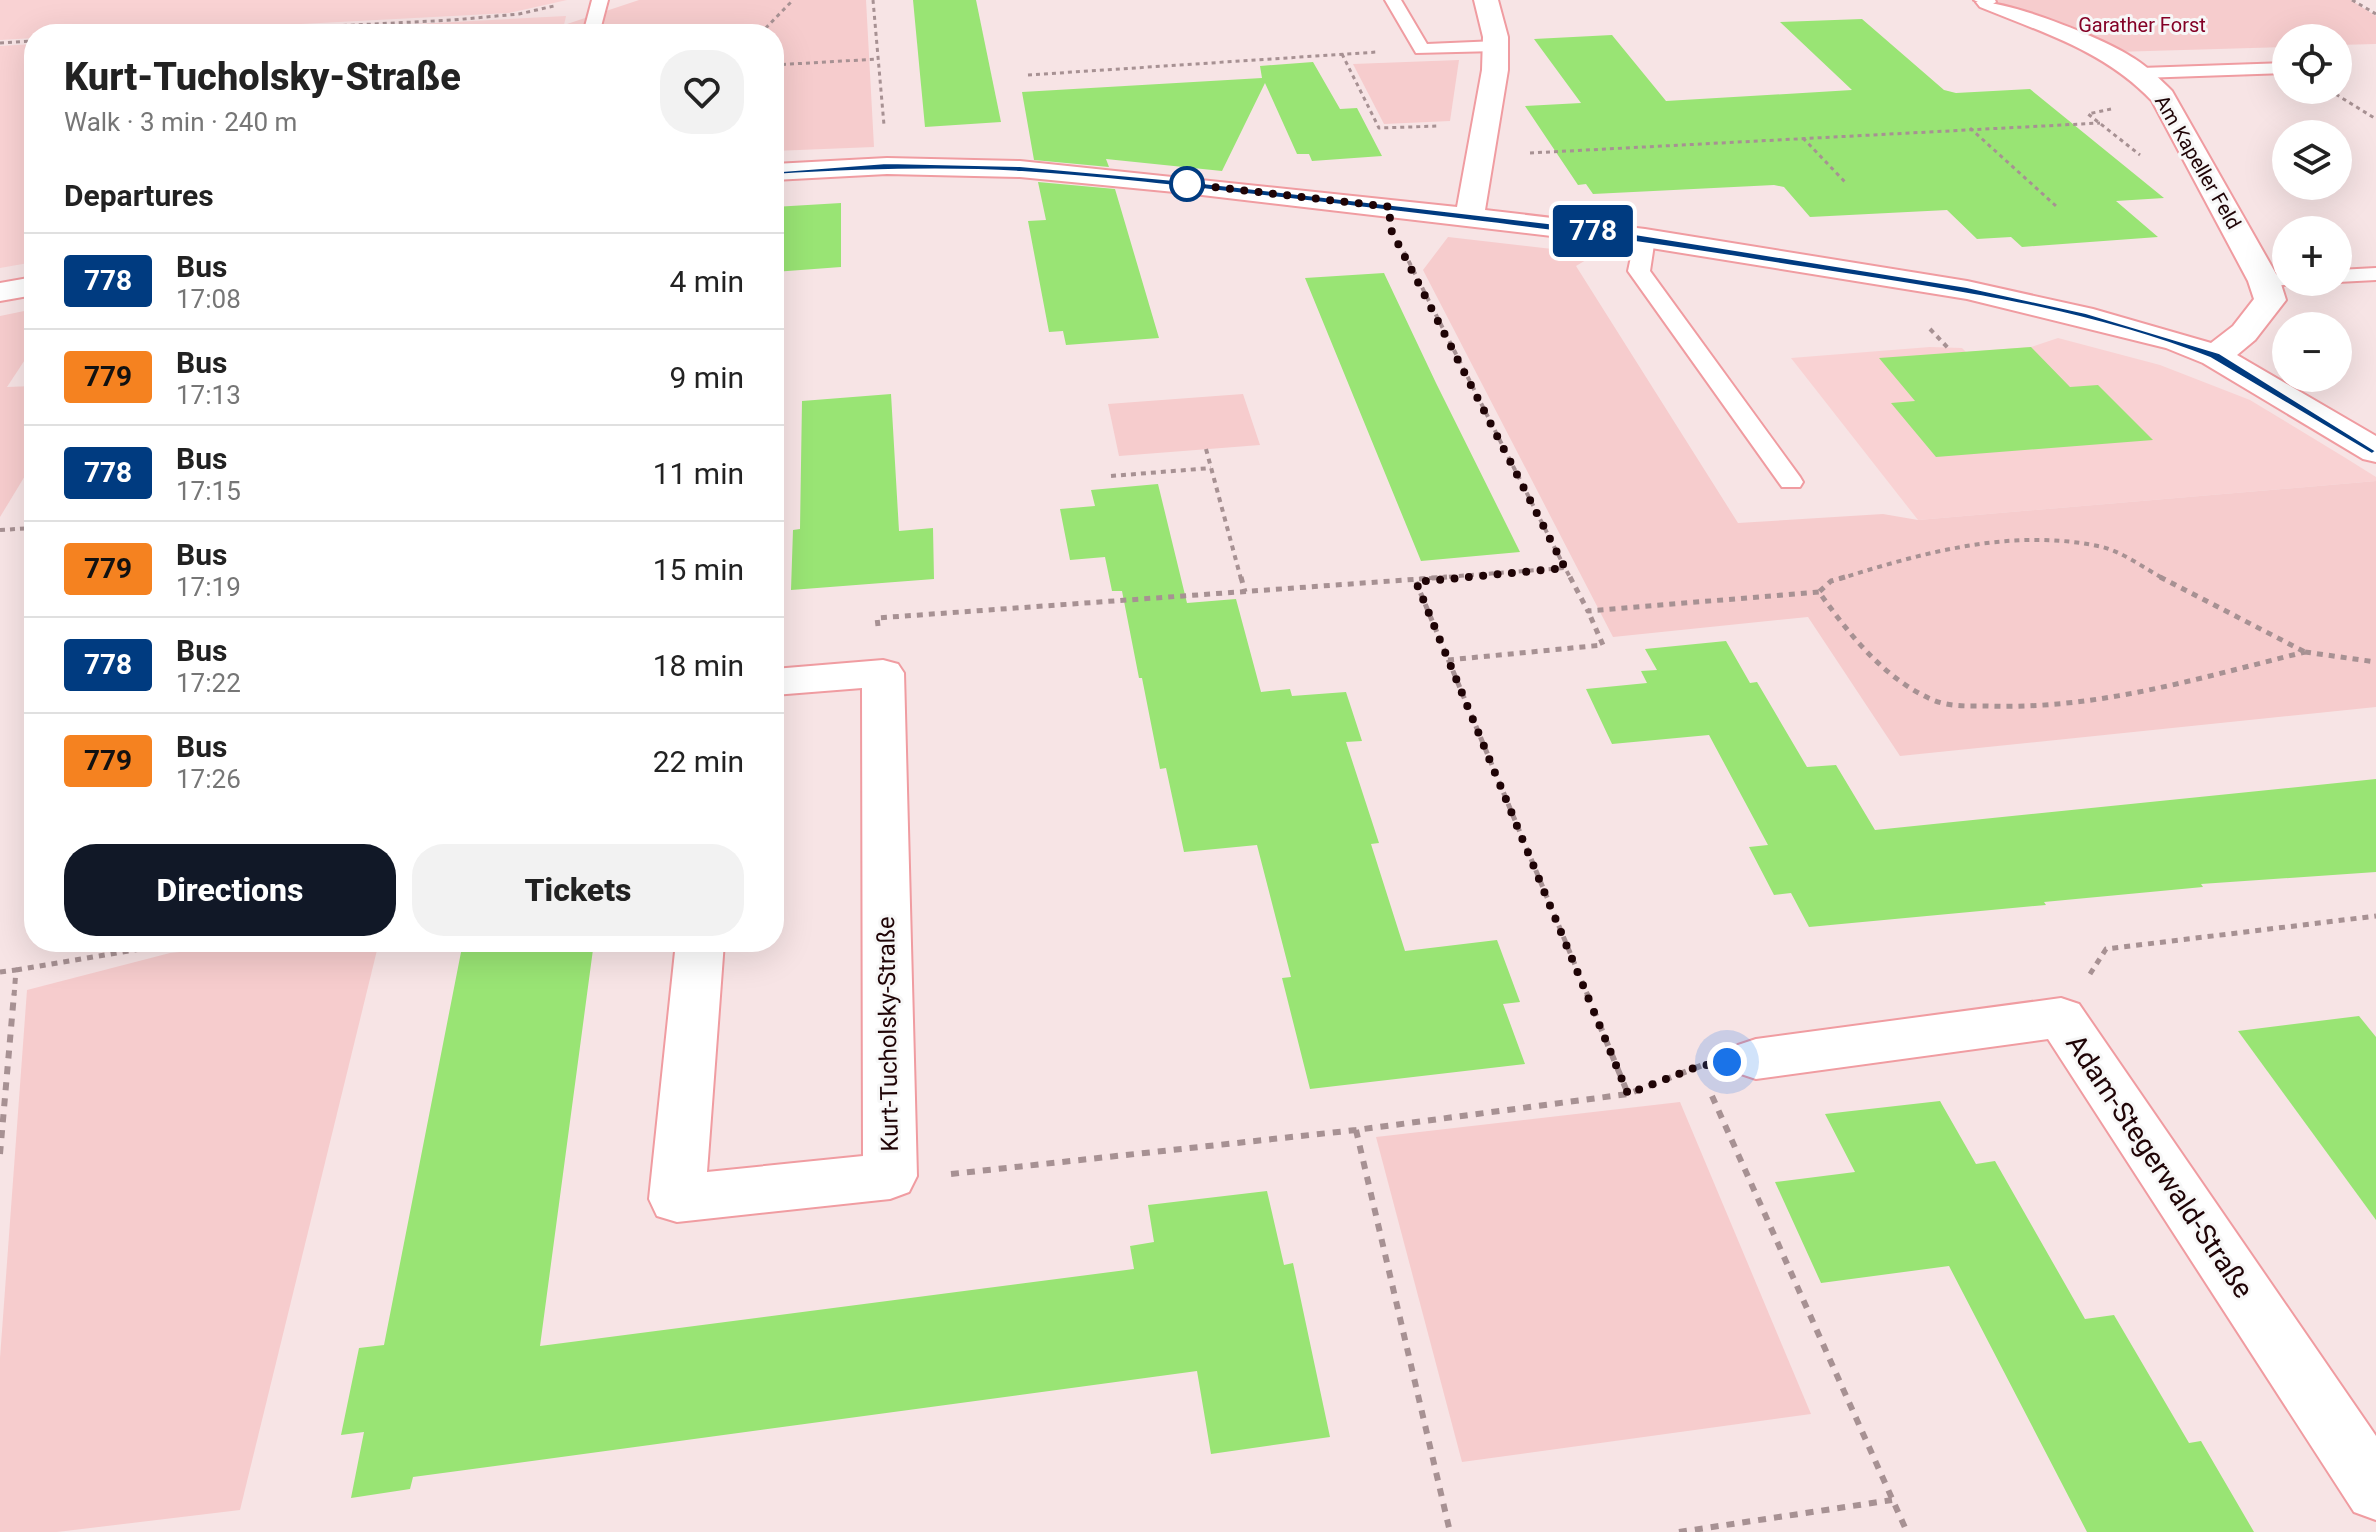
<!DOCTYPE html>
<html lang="en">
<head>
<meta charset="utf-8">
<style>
  body { margin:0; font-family:Roboto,sans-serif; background:#f2f2f2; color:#222; height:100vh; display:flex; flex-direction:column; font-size:30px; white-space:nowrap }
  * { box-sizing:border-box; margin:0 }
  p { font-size:26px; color:#767676 }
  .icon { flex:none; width:44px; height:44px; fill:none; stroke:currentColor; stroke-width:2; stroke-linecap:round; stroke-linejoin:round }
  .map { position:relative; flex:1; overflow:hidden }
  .side { position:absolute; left:24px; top:24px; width:760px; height:928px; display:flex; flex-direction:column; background:#fff; border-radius:32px; box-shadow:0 8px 32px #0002 }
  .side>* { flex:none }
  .badge { padding:0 16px; border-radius:6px; font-size:28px; line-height:52px }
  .tools { position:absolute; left:2272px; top:24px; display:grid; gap:16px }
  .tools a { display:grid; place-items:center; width:80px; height:80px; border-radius:50%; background:#fff; box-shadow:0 8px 32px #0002; font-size:40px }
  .you { position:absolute; width:40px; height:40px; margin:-20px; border:6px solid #fff; border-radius:50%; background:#1a73e8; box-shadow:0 0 0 12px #1a73e833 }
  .map>.badge { position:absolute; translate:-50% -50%; box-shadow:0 0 0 4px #fff }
  h2 { padding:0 40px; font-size:30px; line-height:72px }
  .round { display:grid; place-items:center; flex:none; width:84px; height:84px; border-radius:32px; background:#f2f2f2 }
  .overview { display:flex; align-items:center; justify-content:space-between; height:136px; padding:0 40px }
  h1 { font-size:38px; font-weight:800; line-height:60px }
  .primary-button { display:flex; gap:16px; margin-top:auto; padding:16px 40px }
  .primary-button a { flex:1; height:92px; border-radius:32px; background:#111827; color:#fff; font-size:32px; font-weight:800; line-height:92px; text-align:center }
  .primary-button a+a { background:#f2f2f2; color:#222 }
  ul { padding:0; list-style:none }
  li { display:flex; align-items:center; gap:24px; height:96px; padding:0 40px; border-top:2px solid #e0e0e0 }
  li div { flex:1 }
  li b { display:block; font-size:30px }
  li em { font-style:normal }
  li .badge { min-width:88px; font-weight:700; text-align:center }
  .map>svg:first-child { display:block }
  .built { fill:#f9d2d3 }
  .green { fill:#f6cccd }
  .building { fill:#99e474 }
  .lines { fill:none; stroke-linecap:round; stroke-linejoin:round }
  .lane-casing { stroke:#f09ca1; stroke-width:4 }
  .street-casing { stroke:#f09ca1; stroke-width:4 }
  .path-far3 { stroke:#a79193; stroke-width:3; stroke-dasharray:4 4; stroke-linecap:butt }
  .path-far2 { stroke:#a79193; stroke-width:4; stroke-dasharray:5 5; stroke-linecap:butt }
  .path-far1 { stroke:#a79193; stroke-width:5; stroke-dasharray:6 6; stroke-linecap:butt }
  .path { stroke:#a79193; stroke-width:6; stroke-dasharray:8 8; stroke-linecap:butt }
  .lane { fill:#fff; fill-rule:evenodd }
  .street { fill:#fff; fill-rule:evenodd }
  .line { fill:#003b80; stroke:#fff; stroke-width:2 }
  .walk { stroke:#1f0406; stroke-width:8; stroke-dasharray:0 14.4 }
  .stop-dot { fill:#fff; stroke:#003b80; stroke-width:4 }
  .labels { text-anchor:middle; stroke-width:6; stroke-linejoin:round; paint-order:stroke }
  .far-park-label { font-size:20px; fill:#840126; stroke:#f7f7f7 }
  .far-street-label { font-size:20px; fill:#1f0406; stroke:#f7f7f7 }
  .street-label { font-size:24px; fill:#1f0406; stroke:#f7f7f7 }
  .near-street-label { font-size:28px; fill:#1f0406; stroke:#f7f7f7 }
</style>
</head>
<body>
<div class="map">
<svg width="2376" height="1532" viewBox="0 0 2376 1532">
  <rect width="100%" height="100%" fill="#f7e4e5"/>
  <g class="built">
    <polygon points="0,0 567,0 509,13 109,34 34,34 34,38 0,40"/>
    <polygon points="566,16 562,34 225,34"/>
    <polygon points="34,44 34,262 0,268 0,46"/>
    <polygon points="2058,338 2160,365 2250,400 2344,457 2376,477 2376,481 1918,520 1791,358 1930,347 1962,348 1966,352 2031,347"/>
  </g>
  <g class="green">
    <polygon points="639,0 866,0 874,147 774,151 774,34 562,34 564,25"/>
    <polygon points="1988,0 2351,0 2376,16 2376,44 2338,45 2338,38 2286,38 2286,47 2115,52"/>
    <polygon points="1459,60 1450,121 1384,124 1353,64"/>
    <polygon points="1448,237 1596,254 1576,266 1738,523 1883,514 1918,520 2376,481 2376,707 1900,756 1808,617 1613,637 1423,270"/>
    <polygon points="34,309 34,346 7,387 34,386 34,461 0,517 0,316"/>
    <polygon points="1243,394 1260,445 1119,456 1108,404"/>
    <polygon points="279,942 379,942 240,1510 57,1532 0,1532 0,1358 27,990 170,953"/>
    <polygon points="1680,1102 1811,1414 1462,1462 1376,1137"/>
  </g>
  <g class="building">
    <polygon points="913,0 976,0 1001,122 925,127"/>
    <polygon points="1862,19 1944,90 1956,93 2030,89 2164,198 2116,201 2158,237 2022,247 2011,237 1977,239 1947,210 1810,217 1784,187 1774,185 1593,194 1586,184 1578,185 1525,106 1581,103 1534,39 1612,35 1666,101 1852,90 1780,22"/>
    <polygon points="1313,62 1340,109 1357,108 1382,156 1312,161 1309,154 1297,154 1265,83 1222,171 1106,159 1109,167 1034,160 1022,92 1262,78 1260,66"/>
    <polygon points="1038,182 1115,189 1159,338 1066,345 1063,331 1049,332 1028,221 1046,220"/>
    <polygon points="841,203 841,267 774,272 774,207"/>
    <polygon points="1384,273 1436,383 1520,552 1421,561 1305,278"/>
    <polygon points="2031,347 2070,387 2098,385 2153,440 1936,457 1891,403 1915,401 1879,358"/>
    <polygon points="891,394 899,531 933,528 934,579 791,590 793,530 800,529 802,401"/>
    <polygon points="1158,484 1187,603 1236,599 1261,692 1290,689 1292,696 1346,692 1362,741 1346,742 1379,843 1371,844 1405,951 1497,940 1520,1002 1503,1004 1525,1064 1310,1089 1282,978 1291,977 1257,845 1184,852 1166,768 1160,769 1142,678 1139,678 1122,591 1112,591 1105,557 1070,560 1060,509 1095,506 1091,490"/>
    <polygon points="1726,641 1750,683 1757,682 1807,767 1836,765 1875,830 2376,779 2376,872 2201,884 2203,887 2044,902 2046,905 1809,927 1791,893 1774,895 1749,847 1768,845 1709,735 1612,744 1586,689 1647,683 1641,671 1657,670 1645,649"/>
    <polygon points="463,942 594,942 540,1346 1134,1269 1130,1246 1154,1242 1148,1205 1267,1191 1284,1265 1293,1263 1330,1437 1211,1454 1197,1371 413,1477 410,1489 351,1498 364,1432 341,1435 359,1348 384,1345"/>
    <polygon points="2359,1016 2376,1037 2376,1220 2238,1031"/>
    <polygon points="1940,1101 1976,1164 1995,1161 2085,1319 2114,1315 2189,1443 2201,1441 2254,1532 2087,1532 1949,1266 1821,1283 1775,1182 1855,1172 1825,1114"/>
  </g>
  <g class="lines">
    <g class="lane-casing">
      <g id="lane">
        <polygon points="592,0 608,0 599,34 583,34"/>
        <polygon points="1385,0 1401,0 1427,44 1497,41 1505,46 1497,51 1416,53"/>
        <polygon points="1974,0 1995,0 1996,2 1988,7"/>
        <polygon points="2286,63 2286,73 2141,78 2132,73 2141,68"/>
        <polygon points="1645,232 1655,238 1650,271 1800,477 1803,482 1800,487 1782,487 1628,271 1635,238"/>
        <polygon points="2376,268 2376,280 2338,282 2337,282 2338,270"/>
        <polygon points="2286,274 2286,282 2295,282 2293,284 2264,287 2253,281 2264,275"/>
      </g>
    </g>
    <g class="street-casing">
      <g id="street">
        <path d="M1474,0H1498L1508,37V70L1485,210L1645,229L1967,281L2093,309L2211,343L2233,326L2254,299L2248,281L2152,101C2105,51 2041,32 1980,7L1976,2C2008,0 2106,39 2135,59C2149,68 2161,80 2172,91L2280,281L2286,300L2255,340L2237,355L2376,436V462L2363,459L2203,363L2166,348L1967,299L1645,247L1185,193L1020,177L887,174L774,180V164L887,158L1020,161L1457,207L1482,70L1483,37Z"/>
        <polygon points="34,277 34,295 0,301 0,283"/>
        <polygon points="883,660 898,664 904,673 917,1176 909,1192 890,1199 677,1222 657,1216 649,1199 676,942 724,942 707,1172 863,1156 862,688 774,695 774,669"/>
        <polygon points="2061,998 2079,1004 2376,1436 2376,1520 2354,1512 2048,1039 1756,1079 1738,1073 1730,1059 1738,1045 1756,1039"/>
      </g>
    </g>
    <g class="path-far3">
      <polyline points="873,0 884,125"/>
      <polyline points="2352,0 2376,14"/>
      <polyline points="175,34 453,20 519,14 554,6"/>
      <polyline points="760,34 793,0"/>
      <polyline points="0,43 34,41"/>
      <polyline points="1342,54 1379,128 1439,126"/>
      <polyline points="774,65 878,59"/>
      <polyline points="1028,75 1377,52"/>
      <polyline points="2329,90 2376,119"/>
      <polyline points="2111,109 2088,114 2140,155"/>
      <polyline points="1970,128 2056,206"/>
      <polyline points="1803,138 1845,182"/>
      <polyline points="1530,153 2100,123"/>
    </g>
    <g class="path-far2">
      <polyline points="1404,252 1565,568"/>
      <polyline points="1930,329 1949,349"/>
      <polyline points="1206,449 1241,579"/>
      <polyline points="1111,476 1211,468"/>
      <polyline points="0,530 34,528"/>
      <polyline points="1419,579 1565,568 1571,579"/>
      <path d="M1839,579C1922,553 2010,528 2098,546C2120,550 2144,568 2164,579"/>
    </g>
    <g class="path-far1">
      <polyline points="1241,577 1245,592"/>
      <polyline points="1570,577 1588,611 1819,592"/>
      <path d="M1845,577L1831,581L1819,592C1849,634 1884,679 1933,700C1949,707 1970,706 1987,706C2097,710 2199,678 2305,652"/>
      <polyline points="2160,577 2305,652"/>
      <polyline points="1416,582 1588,996"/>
      <polyline points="878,626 877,618 1447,577"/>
      <polyline points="2305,652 2376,662"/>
      <polyline points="1448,660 1603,645 1588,611"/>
      <polyline points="16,970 182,942"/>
      <polyline points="0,972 16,970 14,996"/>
      <polyline points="2090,974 2106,949 2376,916"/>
    </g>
    <g class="path">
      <polyline points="1587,994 1628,1094"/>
      <polyline points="1712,1096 1907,1532"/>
      <polyline points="1356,1130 1450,1532"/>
      <polyline points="0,1154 14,994"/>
      <polyline points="951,1174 1356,1130 1628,1094 1703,1065"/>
      <polyline points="1679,1532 1892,1500"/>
    </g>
    <use href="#lane" class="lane"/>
    <use href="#street" class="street"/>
  </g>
  <path class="line" d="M887,163L1020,166L1185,181L1616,231L1967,287L2086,313L2219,353L2376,451L2372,454L2210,358C2069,302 1911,285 1762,261C1622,238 1482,222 1342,205C1235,193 1129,179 1022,172C939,167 857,170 774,175L769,172Z"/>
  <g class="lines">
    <polyline class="walk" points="1187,184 1391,207 1389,226 1565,568 1416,582 1628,1094 1699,1066 1727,1062"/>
  </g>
  <circle class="stop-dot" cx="1187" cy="184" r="16"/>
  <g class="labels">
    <g class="far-park-label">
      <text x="2142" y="32">Garather Forst</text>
    </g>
    <g class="far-street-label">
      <text transform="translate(2198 162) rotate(60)" y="7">Am Kapeller Feld</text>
    </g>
    <g class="street-label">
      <text transform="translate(888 1034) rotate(-91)" y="8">Kurt-Tucholsky-Straße</text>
    </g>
    <g class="near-street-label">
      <text transform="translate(2160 1166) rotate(56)" y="10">Adam-Stegerwald-Straße</text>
    </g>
  </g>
</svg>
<div class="tools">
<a><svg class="icon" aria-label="locate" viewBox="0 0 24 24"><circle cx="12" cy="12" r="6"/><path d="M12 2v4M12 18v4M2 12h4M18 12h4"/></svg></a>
<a><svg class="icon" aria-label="layers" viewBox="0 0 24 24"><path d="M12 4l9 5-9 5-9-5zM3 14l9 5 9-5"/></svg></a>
<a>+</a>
<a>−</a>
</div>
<div class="you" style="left:1727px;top:1062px"></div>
<b class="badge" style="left:1593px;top:231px;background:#003b80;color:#fff">778</b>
<section class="side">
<div class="overview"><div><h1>Kurt-Tucholsky-Straße</h1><p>Walk · 3 min · 240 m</p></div><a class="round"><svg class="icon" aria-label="heart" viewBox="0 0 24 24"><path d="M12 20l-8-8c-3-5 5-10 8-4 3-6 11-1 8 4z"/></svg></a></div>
<h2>Departures</h2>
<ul>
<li><span class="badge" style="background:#003b80;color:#fff">778</span><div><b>Bus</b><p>17:08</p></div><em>4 min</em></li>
<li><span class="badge" style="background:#f58220;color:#111">779</span><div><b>Bus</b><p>17:13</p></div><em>9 min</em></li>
<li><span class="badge" style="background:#003b80;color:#fff">778</span><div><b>Bus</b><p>17:15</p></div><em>11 min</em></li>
<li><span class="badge" style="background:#f58220;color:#111">779</span><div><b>Bus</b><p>17:19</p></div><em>15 min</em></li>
<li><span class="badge" style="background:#003b80;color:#fff">778</span><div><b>Bus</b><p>17:22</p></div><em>18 min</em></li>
<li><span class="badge" style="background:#f58220;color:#111">779</span><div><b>Bus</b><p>17:26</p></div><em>22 min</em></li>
</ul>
<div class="primary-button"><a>Directions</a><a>Tickets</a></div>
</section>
</div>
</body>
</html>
